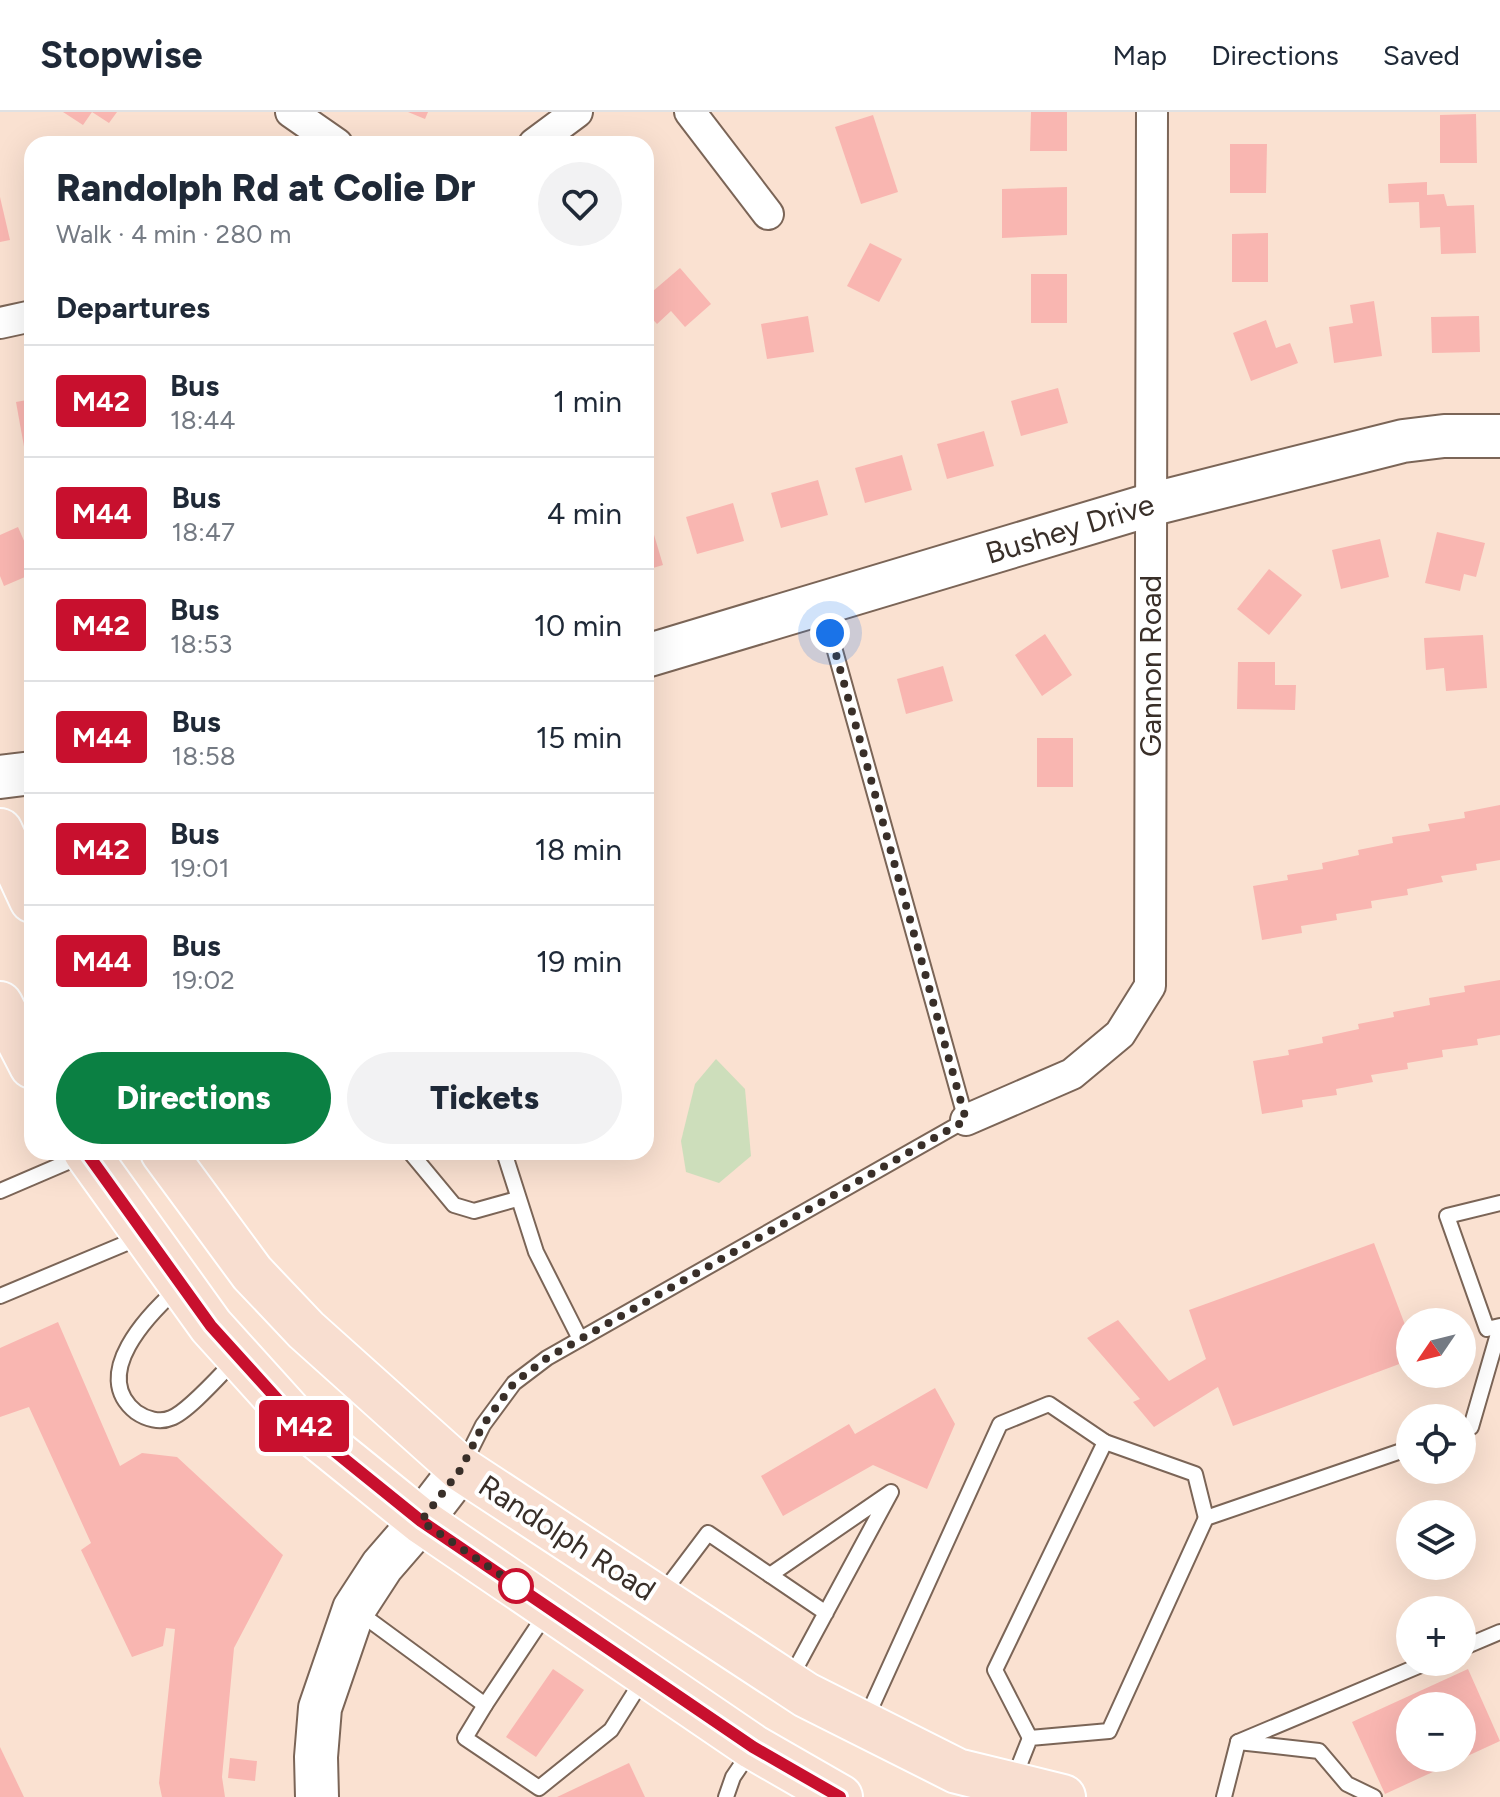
<!DOCTYPE html>
<html lang="en">
<head>
<meta charset="utf-8">
<style>
  body { margin:0; font-family:Figtree,sans-serif; background:#f2f2f3; color:#1f2937; height:100vh; display:flex; flex-direction:column; font-size:30px; white-space:nowrap }
  * { box-sizing:border-box; margin:0 }
  p { font-size:26px; color:#747a83 }
  .icon { flex:none; width:44px; height:44px; fill:none; stroke:currentColor; stroke-width:2; stroke-linecap:round; stroke-linejoin:round }
  .map { position:relative; flex:1; overflow:hidden }
  .panel { position:absolute; left:24px; top:24px; width:630px; height:1024px; display:flex; flex-direction:column; background:#fff; border-radius:24px; box-shadow:0 8px 32px #0002 }
  .panel>* { flex:none }
  .badge { padding:0 16px; border-radius:6px; font-size:28px; line-height:52px }
  .needle { width:52px; rotate:235deg }
  .fabs { position:absolute; left:1396px; top:1196px; display:grid; gap:16px }
  .fabs a { display:grid; place-items:center; width:80px; height:80px; border-radius:50%; background:#fff; box-shadow:0 8px 32px #0002; font-size:40px }
  .you { position:absolute; width:40px; height:40px; margin:-20px; border:6px solid #fff; border-radius:50%; background:#1a73e8; box-shadow:0 0 0 12px #1a73e833 }
  .map>.badge { position:absolute; translate:-50% -50%; box-shadow:0 0 0 4px #fff }
  h2 { padding:0 32px; font-size:30px; line-height:72px }
  .round { display:grid; place-items:center; flex:none; width:84px; height:84px; border-radius:42px; background:#f2f2f3 }
  .headline { display:flex; align-items:center; justify-content:space-between; height:136px; padding:0 32px }
  h1 { font-size:38px; font-weight:800; line-height:60px }
  .action { display:flex; gap:16px; margin-top:auto; padding:16px 32px }
  .action a { flex:1; height:92px; border-radius:48px; background:#0b8043; color:#fff; font-size:32px; font-weight:800; line-height:92px; text-align:center }
  .action a+a { background:#f2f2f3; color:#1f2937 }
  ul { padding:0; list-style:none }
  li { display:flex; align-items:center; gap:24px; height:112px; padding:0 32px; border-top:2px solid #e0e1e3 }
  li div { flex:1 }
  li b { display:block; font-size:30px }
  li em { font-style:normal }
  li .badge { min-width:88px; font-weight:700; text-align:center }
  header { display:flex; align-items:center; gap:48px; box-sizing:border-box; height:112px; padding:0 40px; background:#fff; border-bottom:2px solid #e0e1e3 }
  header strong { font-size:38px }
  nav { display:flex; gap:44px; margin-inline-start:auto; font-size:28px }
  .map>svg:first-child { display:block }
  .green { fill:#cddebb }
  .building { fill:#f9b6b1; fill-rule:evenodd }
  .lines { fill:none; stroke-linecap:round; stroke-linejoin:round }
  .lane-casing { stroke:#7b6557; stroke-width:18 }
  .street-casing { stroke:#7b6557; stroke-width:34 }
  .secondary-casing { stroke:#7b6557; stroke-width:46 }
  .primary-casing { stroke:#fff; stroke-width:48 }
  .lane { stroke:#fff; stroke-width:14 }
  .street { stroke:#fff; stroke-width:30 }
  .secondary { stroke:#fff; stroke-width:42 }
  .primary { stroke:#f8ded0; stroke-width:44 }
  .line-casing { stroke:#fff; stroke-width:18 }
  .line { stroke:#c8102e; stroke-width:12 }
  .walk { stroke:#392f29; stroke-width:8; stroke-dasharray:0 14.4 }
  .stop-dot { fill:#fff; stroke:#c8102e; stroke-width:4 }
  .labels { text-anchor:middle; stroke-width:8; stroke-linejoin:round; paint-order:stroke }
  .street-label { font-size:30px; fill:#392f29; stroke:#fff }
</style>
</head>
<body>
<header>
<strong>Stopwise</strong>
<nav><a>Map</a><a>Directions</a><a>Saved</a></nav>
</header>
<div class="map">
<svg width="1500" height="1685" viewBox="0 0 1500 1685">
  <rect width="100%" height="100%" fill="#fae1d1"/>
  <polygon class="green" points="716,947 745,977 751,1044 719,1071 686,1060 681,1029 695,972"/>
  <g class="building">
    <polygon points="63,0 117,0 109,11 92,0 83,13"/>
    <polygon points="408,0 428,0 425,7"/>
    <polygon points="1031,0 1067,0 1067,39 1030,39"/>
    <polygon points="1476,2 1477,51 1440,51 1440,3"/>
    <polygon points="873,3 898,80 861,92 835,15"/>
    <polygon points="1230,32 1267,32 1266,81 1230,81"/>
    <polygon points="1427,70 1427,83 1444,82 1447,94 1474,93 1476,141 1441,142 1440,115 1420,116 1419,90 1389,91 1388,72"/>
    <polygon points="1067,75 1067,123 1002,126 1002,77"/>
    <polygon points="0,85 10,128 0,130"/>
    <polygon points="1268,121 1268,170 1232,170 1232,122"/>
    <polygon points="870,131 902,147 879,190 847,174"/>
    <polygon points="680,156 711,192 685,215 671,199 657,212 646,200 646,185"/>
    <rect x="1031" y="162" width="36" height="49"/>
    <polygon points="1374,189 1382,244 1334,251 1329,215 1353,211 1350,193"/>
    <polygon points="808,204 814,240 767,247 761,212"/>
    <polygon points="1479,204 1480,240 1432,241 1431,205"/>
    <polygon points="1266,208 1276,236 1290,231 1298,251 1251,269 1233,221"/>
    <polygon points="1058,276 1068,311 1021,324 1011,289"/>
    <polygon points="32,287 32,368 30,368 16,290"/>
    <polygon points="984,319 994,354 947,367 937,332"/>
    <polygon points="902,343 912,378 865,391 855,356"/>
    <polygon points="818,368 828,403 781,416 771,381"/>
    <polygon points="733,391 744,429 697,442 686,405"/>
    <polygon points="18,415 32,447 32,462 4,474 0,464 0,423"/>
    <polygon points="652,416 663,453 646,458 646,418"/>
    <polygon points="1437,420 1485,431 1476,465 1464,462 1460,479 1425,471"/>
    <polygon points="1380,427 1389,465 1341,477 1332,438"/>
    <polygon points="1269,457 1302,483 1269,523 1237,497"/>
    <polygon points="1045,522 1072,563 1042,584 1015,543"/>
    <polygon points="1483,523 1487,576 1446,579 1444,556 1426,558 1424,526"/>
    <polygon points="1238,550 1275,550 1275,573 1296,573 1295,598 1237,597"/>
    <polygon points="943,554 953,589 906,602 897,567"/>
    <rect x="1037" y="626" width="36" height="49"/>
    <polygon points="1500,693 1500,748 1476,752 1477,758 1441,764 1443,770 1407,777 1408,783 1371,789 1372,796 1336,802 1337,808 1301,814 1302,821 1262,828 1253,774 1288,768 1287,763 1323,757 1322,751 1359,743 1358,738 1393,731 1392,725 1430,719 1428,712 1465,706 1464,700"/>
    <polygon points="1500,868 1500,923 1477,927 1478,933 1442,938 1443,945 1407,951 1408,957 1371,963 1373,970 1336,977 1337,983 1302,988 1303,995 1262,1002 1253,949 1289,943 1288,938 1323,931 1322,925 1359,917 1358,912 1394,905 1393,900 1430,893 1429,886 1465,880 1464,874"/>
    <polygon points="1374,1131 1410,1226 1410,1248 1233,1314 1218,1275 1154,1315 1133,1290 1140,1287 1087,1226 1118,1208 1169,1269 1206,1247 1189,1198"/>
    <polygon points="58,1210 120,1354 142,1341 177,1345 283,1443 234,1536 222,1665 225,1685 162,1685 159,1671 175,1517 166,1516 163,1534 132,1545 81,1438 91,1431 29,1295 0,1305 0,1236"/>
    <polygon points="935,1276 955,1312 927,1377 873,1353 783,1404 761,1364 849,1312 855,1322"/>
    <polygon points="553,1557 584,1578 536,1645 506,1625"/>
    <path d="M1468,1557L1500,1629L1385,1682L1352,1610ZM1410,1594H1462V1646H1410Z"/>
    <polygon points="0,1635 24,1685 0,1685"/>
    <polygon points="230,1646 257,1649 255,1669 228,1666"/>
    <polygon points="629,1651 645,1685 557,1685"/>
  </g>
  <g class="lines">
    <g class="lane-casing">
      <g id="lane">
        <polyline points="410,1040 454,1093 474,1099 517,1087"/>
        <polyline points="504,1040 536,1140 580,1227"/>
        <polyline points="0,1079 84,1043"/>
        <polyline points="1500,1091 1447,1104 1487,1217 1500,1214"/>
        <path d="M178,1176C149,1202 89,1263 136,1300C146,1307 160,1311 171,1306C188,1300 222,1261 236,1247"/>
        <polyline points="0,1184 141,1125"/>
        <polyline points="1462,1319 1471,1315 1500,1215"/>
        <polyline points="463,1353 483,1313 514,1271 547,1246 966,1008 823,496"/>
        <polyline points="662,1482 708,1421 770,1463"/>
        <polyline points="357,1499 485,1593 547,1500"/>
        <polyline points="1462,1536 1500,1520"/>
        <polyline points="790,1567 891,1380 770,1463 826,1501"/>
        <polyline points="485,1593 465,1626 539,1676 611,1618 645,1564"/>
        <polyline points="865,1609 1000,1312 1049,1292 1105,1330"/>
        <polyline points="1030,1626 995,1558 1105,1330 1195,1362 1206,1406"/>
        <polyline points="1013,1669 1030,1626 1109,1619 1206,1406 1410,1336"/>
        <polyline points="726,1685 733,1665 750,1640"/>
        <polyline points="1224,1685 1238,1630"/>
        <polyline points="1374,1685 1347,1672 1319,1639 1238,1630 1428,1550"/>
      </g>
    </g>
    <g class="street-casing">
      <g id="street">
        <polyline points="291,0 337,32"/>
        <polyline points="690,0 768,102"/>
        <polyline points="534,32 577,0"/>
        <polyline points="0,211 32,204"/>
        <polyline points="966,1008 1072,962 1120,922 1150,874 1152,0"/>
      </g>
    </g>
    <g class="secondary-casing">
      <g id="secondary">
        <polyline points="646,544 1153,392 1403,329 1444,324 1500,324"/>
        <polyline points="0,665 32,661"/>
        <polyline points="317,1685 316,1645 320,1596 354,1497 382,1454 421,1409 461,1357"/>
      </g>
    </g>
    <g class="primary-casing">
      <g id="primary">
        <polyline points="0,719 32,788"/>
        <polyline points="0,892 32,954"/>
        <polyline points="86,1040 211,1214 296,1308 421,1409 753,1635 840,1685"/>
        <polyline points="163,1040 252,1161 306,1218 461,1357 806,1583 957,1659 1063,1685"/>
      </g>
    </g>
    <use href="#lane" class="lane"/>
    <use href="#street" class="street"/>
    <use href="#secondary" class="secondary"/>
    <use href="#primary" class="primary"/>
  </g>
  <g class="lines">
    <g class="line-casing">
      <polyline id="line" points="86,1040 211,1214 296,1308 421,1409 753,1635 840,1685"/>
    </g>
    <use href="#line" class="line"/>
    <polyline class="walk" points="516,1474 526,1480 421,1409 461,1357 483,1313 514,1271 547,1246 966,1008 830,521"/>
  </g>
  <circle class="stop-dot" cx="516" cy="1474" r="16"/>
  <g class="labels">
    <g class="street-label">
      <text transform="translate(1070 417) rotate(-17)" y="10">Bushey Drive</text>
      <text transform="translate(1151 554) rotate(-90)" y="10">Gannon Road</text>
      <text transform="translate(567 1426) rotate(33)" y="10">Randolph Road</text>
    </g>
  </g>
</svg>
<div class="fabs">
<a><svg class="needle" viewBox="-14 -14 28 28"><path d="M0-13l5 13h-10z" fill="#e53935"/><path d="M0 13l5-13h-10z" fill="#747a83"/></svg></a>
<a><svg class="icon" aria-label="locate" viewBox="0 0 24 24"><circle cx="12" cy="12" r="6"/><path d="M12 2v4M12 18v4M2 12h4M18 12h4"/></svg></a>
<a><svg class="icon" aria-label="layers" viewBox="0 0 24 24"><path d="M12 4l9 5-9 5-9-5zM3 14l9 5 9-5"/></svg></a>
<a>+</a>
<a>−</a>
</div>
<div class="you" style="left:830px;top:521px"></div>
<b class="badge" style="left:304px;top:1314px;background:#c8102e;color:#fff">M42</b>
<section class="panel">
<div class="headline"><div><h1>Randolph Rd at Colie Dr</h1><p>Walk · 4 min · 280 m</p></div><a class="round"><svg class="icon" aria-label="heart" viewBox="0 0 24 24"><path d="M12 20l-8-8c-3-5 5-10 8-4 3-6 11-1 8 4z"/></svg></a></div>
<h2>Departures</h2>
<ul>
<li><span class="badge" style="background:#c8102e;color:#fff">M42</span><div><b>Bus</b><p>18:44</p></div><em>1 min</em></li>
<li><span class="badge" style="background:#c8102e;color:#fff">M44</span><div><b>Bus</b><p>18:47</p></div><em>4 min</em></li>
<li><span class="badge" style="background:#c8102e;color:#fff">M42</span><div><b>Bus</b><p>18:53</p></div><em>10 min</em></li>
<li><span class="badge" style="background:#c8102e;color:#fff">M44</span><div><b>Bus</b><p>18:58</p></div><em>15 min</em></li>
<li><span class="badge" style="background:#c8102e;color:#fff">M42</span><div><b>Bus</b><p>19:01</p></div><em>18 min</em></li>
<li><span class="badge" style="background:#c8102e;color:#fff">M44</span><div><b>Bus</b><p>19:02</p></div><em>19 min</em></li>
</ul>
<div class="action"><a>Directions</a><a>Tickets</a></div>
</section>
</div>
</body>
</html>
